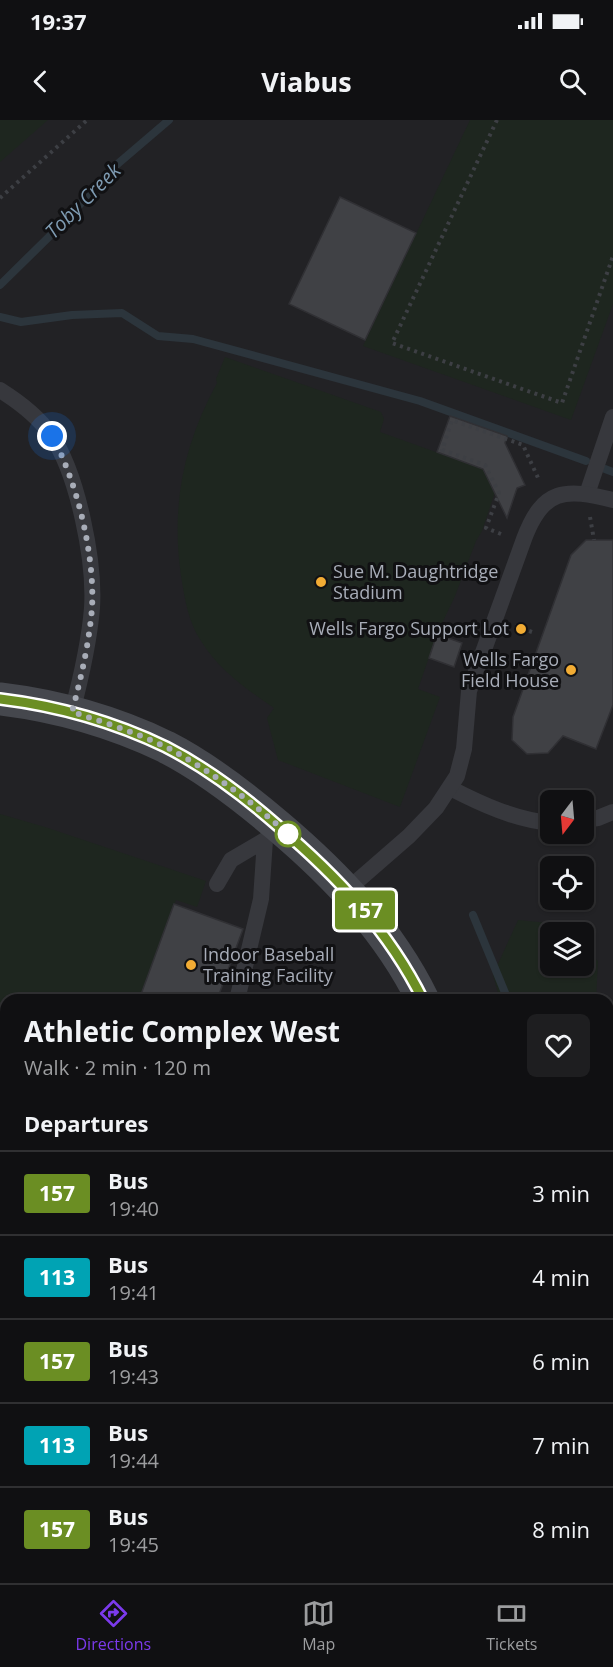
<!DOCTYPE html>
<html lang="en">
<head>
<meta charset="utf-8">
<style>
  body { margin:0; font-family:"Open Sans",sans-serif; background:#1e1e20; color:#f1f3f6; height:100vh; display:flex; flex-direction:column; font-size:22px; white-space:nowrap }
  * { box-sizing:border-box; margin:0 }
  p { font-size:20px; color:#9c9d9f }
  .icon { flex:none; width:33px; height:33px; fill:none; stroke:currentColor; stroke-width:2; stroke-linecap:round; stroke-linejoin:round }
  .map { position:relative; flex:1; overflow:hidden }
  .details { position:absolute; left:0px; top:874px; width:614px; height:590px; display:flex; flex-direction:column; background:#101012; border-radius:18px 18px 0 0; box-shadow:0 2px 4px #0004,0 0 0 2px #303032 }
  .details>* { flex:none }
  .badge { padding:0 12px; border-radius:4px; font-size:21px; line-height:39px }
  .needle { width:39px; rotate:196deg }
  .fabs { position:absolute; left:540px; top:670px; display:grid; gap:12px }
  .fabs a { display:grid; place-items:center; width:54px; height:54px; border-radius:9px; background:#101012; box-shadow:0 2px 4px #0004,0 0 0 2px #303032; font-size:30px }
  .you { position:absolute; width:30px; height:30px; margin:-15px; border:4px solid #fff; border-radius:50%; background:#1a73e8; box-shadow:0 0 0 9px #1a73e833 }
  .map>.badge { position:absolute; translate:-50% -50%; box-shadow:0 0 0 3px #fff }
  h2 { padding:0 24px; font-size:22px; line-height:54px }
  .round { display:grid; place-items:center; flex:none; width:63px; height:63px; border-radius:9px; background:#1e1e20 }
  .overview { display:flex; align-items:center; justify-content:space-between; height:102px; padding:0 24px }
  h1 { font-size:28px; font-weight:700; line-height:45px }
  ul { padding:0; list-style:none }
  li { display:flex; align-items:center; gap:18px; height:84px; padding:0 24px; border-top:2px solid #303032 }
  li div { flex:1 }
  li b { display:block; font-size:22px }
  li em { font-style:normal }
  li .badge { min-width:66px; font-weight:700; text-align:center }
  .status { display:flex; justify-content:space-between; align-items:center; height:42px; padding:0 30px; background:#101012; direction:ltr }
  .status svg { height:16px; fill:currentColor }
  header { display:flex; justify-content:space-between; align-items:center; height:78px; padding:0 24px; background:#101012; font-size:27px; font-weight:700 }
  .dock { display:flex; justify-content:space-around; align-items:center; height:84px; border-top:2px solid #303032; background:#101012; font-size:16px; color:#9c9d9f }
  .dock a { display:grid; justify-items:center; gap:3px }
  .dock .current { color:#7c3aed }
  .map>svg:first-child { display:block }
  .built { fill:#222225; fill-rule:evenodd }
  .green { fill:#1e261f }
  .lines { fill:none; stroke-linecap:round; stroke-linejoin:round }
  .stream { stroke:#2c353c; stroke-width:8 }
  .building { fill:#404145; stroke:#303034; stroke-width:1.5 }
  .path { stroke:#3d3f44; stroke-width:4; stroke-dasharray:3 4.5; stroke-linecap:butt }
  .lane { stroke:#37383d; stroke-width:16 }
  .secondary { stroke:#45474d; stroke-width:33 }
  .line-casing { stroke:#fff; stroke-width:14 }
  .line { stroke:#6b8e23; stroke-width:9 }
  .walk { stroke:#a8adb8; stroke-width:6; stroke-dasharray:0 10.8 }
  .poi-dot { fill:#f2ac34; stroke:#111113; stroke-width:2 }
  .stop-dot { fill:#fff; stroke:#6b8e23; stroke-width:3 }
  .labels { text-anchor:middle; stroke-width:6; stroke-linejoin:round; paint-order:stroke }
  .poi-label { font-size:18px; fill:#a8adb8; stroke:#111113; text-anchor:start }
  .water-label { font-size:20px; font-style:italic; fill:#7f9cb3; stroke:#111113 }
</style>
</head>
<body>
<div class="status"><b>19:37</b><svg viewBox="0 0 49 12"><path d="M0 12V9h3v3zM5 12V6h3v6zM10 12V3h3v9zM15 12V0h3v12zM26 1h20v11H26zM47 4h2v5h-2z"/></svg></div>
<header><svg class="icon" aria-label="back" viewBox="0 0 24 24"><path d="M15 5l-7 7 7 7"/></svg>Viabus<svg class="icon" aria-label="search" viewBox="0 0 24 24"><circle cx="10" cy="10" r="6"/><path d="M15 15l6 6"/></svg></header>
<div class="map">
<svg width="613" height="1463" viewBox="0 0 613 1463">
  <rect width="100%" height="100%" fill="#161618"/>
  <path class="built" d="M0,0H613V1463H0ZM550,681H584V714H550ZM550,747H584V780H550ZM550,813H584V846H550ZM6,880H608V1458H6Z"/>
  <g class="green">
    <polygon points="0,0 48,0 0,42"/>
    <polygon points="470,0 613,0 613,184 571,300 363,226"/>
    <path d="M225,237L381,292L384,299L380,312L483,349L495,372L482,411L476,421L455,476L437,514L418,569L440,577L400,687L278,640L267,598L274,588C246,569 219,550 201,521C188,501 185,480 181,456C171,385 183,326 217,263L216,259Z"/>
    <polygon points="0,694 45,707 206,761 197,787 176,780 139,880 6,880 6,1225 0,1222"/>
    <polygon points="518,800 559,804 568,813 550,813 550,846 584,846 584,827 598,841 596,880 500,880 493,855"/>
    <polygon points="608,1041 613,1046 613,1440 608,1444"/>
    <polygon points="0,1349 6,1352 6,1388 0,1399"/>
  </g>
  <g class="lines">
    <g class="stream">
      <polyline points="0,165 62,104 114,47 169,0"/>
      <polyline points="0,197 21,202 72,195 122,193 158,216 193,219 420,281 586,341"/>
      <polyline points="605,349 613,352"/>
      <polyline points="473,795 508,880"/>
      <polyline points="608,1040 613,1043"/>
    </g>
  </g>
  <g class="building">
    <polygon points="340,77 416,113 365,220 289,184"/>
    <polygon points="450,296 507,316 505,323 525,365 517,368 507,398 483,349 437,332"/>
    <polygon points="586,420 613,420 613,585 596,629 563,616 548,633 527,634 512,620 513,597 571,435"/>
    <polygon points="437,514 462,523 454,547 429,538"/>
    <polygon points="174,784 243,809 217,880 139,880"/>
  </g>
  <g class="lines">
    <g class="path">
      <polyline points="497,0 392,223 562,283 613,136"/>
      <polyline points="0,78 87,0"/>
      <polyline points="590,397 594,420"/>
      <polyline points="501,414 486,408 499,373 485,345 442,330 452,300 523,325 539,360"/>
      <polyline points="515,506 532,512"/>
      <polyline points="608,981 613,992"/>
      <polyline points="0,1257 6,1258"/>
      <polyline points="608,1274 613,1276"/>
      <polyline points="160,1458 163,1463"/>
      <polyline points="524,1458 527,1463"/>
      <polyline points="188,1463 198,1458"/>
    </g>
    <g class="lane">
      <path d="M0,270C19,282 38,296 51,315C78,354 95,442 92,488C89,524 81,558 72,592"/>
      <polyline points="587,374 613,297"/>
      <path d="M450,668C483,685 514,699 550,703"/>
      <polyline points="584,700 598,698 613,692"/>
      <polyline points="217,764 231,740 265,720 261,779 237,880"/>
      <path d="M347,770L409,716L436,688L457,656L464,629L469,571L524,419C543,368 565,368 613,380"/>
    </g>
    <g class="secondary">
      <path d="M0,579C58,586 114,602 166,627C207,648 244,677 278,706C337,756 389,811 423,880"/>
      <polyline points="425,1458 426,1463"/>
    </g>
  </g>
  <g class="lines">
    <g class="line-casing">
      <path id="line" d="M0,579C58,586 114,602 166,627C207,648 244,676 278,706C337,756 389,811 423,880"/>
    </g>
    <use href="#line" class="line"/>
    <path class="walk" d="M52,316C77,361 95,436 92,488C89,524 81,558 72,592C104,602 137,613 168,628C211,651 252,682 288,714"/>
  </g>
  <g class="poi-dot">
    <circle cx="321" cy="462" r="6"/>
    <circle cx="521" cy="509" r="6"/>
    <circle cx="571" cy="550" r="6"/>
    <circle cx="191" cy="845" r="6"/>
  </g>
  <circle class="stop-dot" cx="288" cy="714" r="12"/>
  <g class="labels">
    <g class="poi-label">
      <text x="333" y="458">Sue M. Daughtridge<tspan x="333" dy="21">Stadium</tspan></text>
      <text x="509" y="515" text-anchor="end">Wells Fargo Support Lot</text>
      <text x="559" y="546" text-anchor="end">Wells Fargo<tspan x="559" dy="21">Field House</tspan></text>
      <text x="203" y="841">Indoor Baseball<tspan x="203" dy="21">Training Facility</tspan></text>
    </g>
    <g class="water-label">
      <text transform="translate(83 81) rotate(-45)" y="7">Toby Creek</text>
    </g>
  </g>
</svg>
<div class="fabs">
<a><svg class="needle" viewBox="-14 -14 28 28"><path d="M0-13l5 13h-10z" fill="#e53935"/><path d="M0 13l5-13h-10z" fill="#9c9d9f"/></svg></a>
<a><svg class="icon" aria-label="locate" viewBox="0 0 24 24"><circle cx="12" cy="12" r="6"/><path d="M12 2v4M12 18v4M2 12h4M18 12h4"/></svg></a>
<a><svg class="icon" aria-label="layers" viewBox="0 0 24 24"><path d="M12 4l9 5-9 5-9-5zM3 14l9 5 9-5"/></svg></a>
</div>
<div class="you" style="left:52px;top:316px"></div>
<b class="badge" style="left:365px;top:790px;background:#6b8e23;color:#fff">157</b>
<section class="details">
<div class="overview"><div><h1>Athletic Complex West</h1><p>Walk · 2 min · 120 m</p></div><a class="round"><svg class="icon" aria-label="heart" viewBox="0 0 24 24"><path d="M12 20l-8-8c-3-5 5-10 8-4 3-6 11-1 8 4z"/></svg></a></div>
<h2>Departures</h2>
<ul>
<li><span class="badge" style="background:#6b8e23;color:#fff">157</span><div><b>Bus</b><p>19:40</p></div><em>3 min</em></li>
<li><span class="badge" style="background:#00a3b4;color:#fff">113</span><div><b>Bus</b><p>19:41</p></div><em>4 min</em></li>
<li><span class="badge" style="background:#6b8e23;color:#fff">157</span><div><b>Bus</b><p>19:43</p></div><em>6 min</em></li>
<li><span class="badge" style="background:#00a3b4;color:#fff">113</span><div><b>Bus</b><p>19:44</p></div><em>7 min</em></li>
<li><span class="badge" style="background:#6b8e23;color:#fff">157</span><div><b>Bus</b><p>19:45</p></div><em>8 min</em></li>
</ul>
</section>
</div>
<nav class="dock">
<a class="current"><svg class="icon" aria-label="directions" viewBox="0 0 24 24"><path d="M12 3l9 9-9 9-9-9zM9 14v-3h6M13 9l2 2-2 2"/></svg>Directions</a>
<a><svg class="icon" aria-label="map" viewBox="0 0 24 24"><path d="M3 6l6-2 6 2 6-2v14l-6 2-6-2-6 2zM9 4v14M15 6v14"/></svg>Map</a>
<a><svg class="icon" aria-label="tickets" viewBox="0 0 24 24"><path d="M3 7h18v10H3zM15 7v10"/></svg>Tickets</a>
</nav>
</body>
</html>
